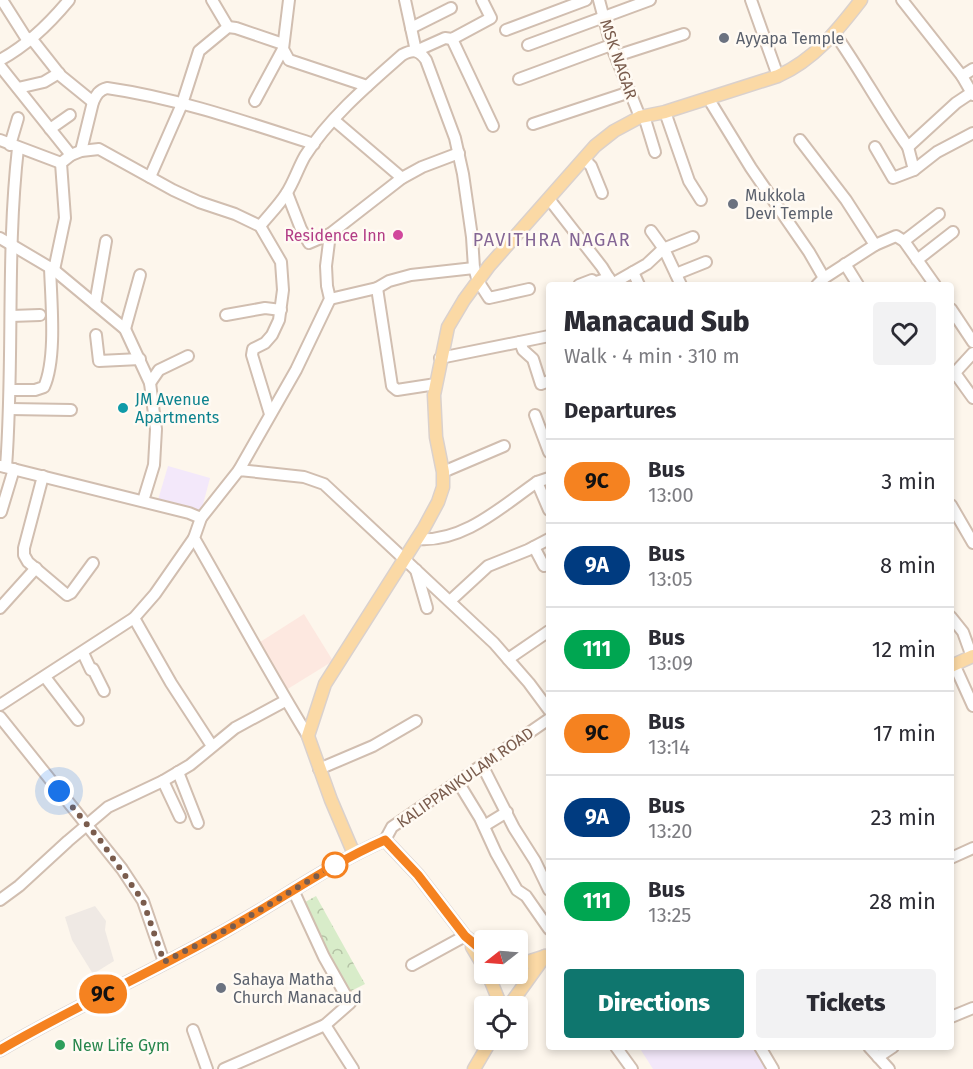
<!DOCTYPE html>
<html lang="en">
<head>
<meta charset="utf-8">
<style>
  body { margin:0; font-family:"Fira Sans",sans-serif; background:#f2f2f3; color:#2b2b33; height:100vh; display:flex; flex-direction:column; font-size:22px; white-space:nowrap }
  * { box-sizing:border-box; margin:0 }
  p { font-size:20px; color:#7c7c81 }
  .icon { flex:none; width:33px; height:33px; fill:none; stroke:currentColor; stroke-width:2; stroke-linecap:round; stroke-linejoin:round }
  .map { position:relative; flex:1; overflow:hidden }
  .drawer { position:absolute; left:546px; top:282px; width:408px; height:768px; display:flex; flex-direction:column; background:#fff; border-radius:6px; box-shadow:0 3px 9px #0003 }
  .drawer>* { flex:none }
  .badge { padding:0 12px; border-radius:20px; font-size:21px; line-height:39px }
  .needle { width:39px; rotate:253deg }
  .controls { position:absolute; left:474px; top:930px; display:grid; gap:12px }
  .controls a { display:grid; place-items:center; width:54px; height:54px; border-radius:6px; background:#fff; box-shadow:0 3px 9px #0003; font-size:30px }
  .you { position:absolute; width:30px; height:30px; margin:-15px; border:4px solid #fff; border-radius:50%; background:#1a73e8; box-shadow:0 0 0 9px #1a73e833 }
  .map>.badge { position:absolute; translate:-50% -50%; box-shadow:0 0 0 3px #fff }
  h2 { padding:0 18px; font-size:22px; line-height:54px }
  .round { display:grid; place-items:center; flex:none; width:63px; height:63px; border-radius:6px; background:#f2f2f3 }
  .overview { display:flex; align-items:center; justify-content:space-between; height:102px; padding:0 18px }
  h1 { font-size:28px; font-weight:800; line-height:45px }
  .primary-button { display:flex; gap:12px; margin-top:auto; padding:12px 18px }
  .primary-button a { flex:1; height:69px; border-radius:6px; background:#0f766e; color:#fff; font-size:24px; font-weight:800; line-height:69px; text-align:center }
  .primary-button a+a { background:#f2f2f3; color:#2b2b33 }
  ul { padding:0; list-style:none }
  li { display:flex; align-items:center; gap:18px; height:84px; padding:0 18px; border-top:2px solid #e1e1e2 }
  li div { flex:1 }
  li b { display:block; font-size:22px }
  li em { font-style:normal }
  li .badge { min-width:66px; font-weight:700; text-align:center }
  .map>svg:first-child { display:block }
  .commercial { fill:#fde8e0 }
  .industrial { fill:#efe9e4 }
  .education { fill:#f3e8fa }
  .park { fill:url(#park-crowns) }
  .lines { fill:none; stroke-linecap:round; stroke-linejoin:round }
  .minor-casing { stroke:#d1beb0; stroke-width:14 }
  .major-casing { stroke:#dad1cd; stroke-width:15 }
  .minor { stroke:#fff; stroke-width:10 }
  .major { stroke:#fbd9a5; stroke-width:12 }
  .line-casing { stroke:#fff; stroke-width:14 }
  .line { stroke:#f58220; stroke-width:9 }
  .walk { stroke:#7a5c4d; stroke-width:6; stroke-dasharray:0 10.8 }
  .worship-dot { fill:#6b7280; stroke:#fffaf3; stroke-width:2 }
  .hotel-dot { fill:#d1479c; stroke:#fffaf3; stroke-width:2 }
  .culture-dot { fill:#0f9aa8; stroke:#fffaf3; stroke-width:2 }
  .stop-dot { fill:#fff; stroke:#f58220; stroke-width:3 }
  .leisure-dot { fill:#2e9e5b; stroke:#fffaf3; stroke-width:2 }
  .labels { text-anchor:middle; stroke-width:5; stroke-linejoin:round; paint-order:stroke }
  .worship-label { font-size:16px; fill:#5b616d; stroke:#fffaf3; text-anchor:start }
  .street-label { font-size:16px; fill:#7a5c4d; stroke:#fffaf3 }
  .hotel-label { font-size:16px; fill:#b23c85; stroke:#fffaf3; text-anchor:end }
  .culture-label { font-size:16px; fill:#0d838f; stroke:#fffaf3; text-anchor:start }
  .leisure-label { font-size:16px; fill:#27864d; stroke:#fffaf3; text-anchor:start }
  .neighbourhood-label { font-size:18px; letter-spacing:1.5px; fill:#846695; stroke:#fffaf3 }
</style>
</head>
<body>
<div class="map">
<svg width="973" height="1069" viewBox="0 0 973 1069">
  <defs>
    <pattern id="park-crowns" width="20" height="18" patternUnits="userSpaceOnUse" patternTransform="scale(1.5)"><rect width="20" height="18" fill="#d8ecc9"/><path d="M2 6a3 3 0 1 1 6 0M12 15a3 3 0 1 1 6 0" fill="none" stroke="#b4c2a5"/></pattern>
  </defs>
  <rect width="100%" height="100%" fill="#fdf6ec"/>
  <polygon class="commercial" points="304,614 333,661 286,690 257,644"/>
  <polygon class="industrial" points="95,906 106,921 105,930 114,961 93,974 72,940 65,917"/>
  <g class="education">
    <polygon points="168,466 210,478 201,512 158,500"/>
    <polygon points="639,1047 758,1047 771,1069 653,1069"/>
  </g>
  <polygon class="park" points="316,896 365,984 345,994 298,906"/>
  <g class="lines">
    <g class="minor-casing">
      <g id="minor">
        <polyline points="2,0 28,41"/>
        <polyline points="212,0 228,27"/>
        <polyline points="289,0 283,49 289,60 367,86"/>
        <polyline points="405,0 416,51 445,38 452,39 491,18 482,0"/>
        <polyline points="599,0 611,45 640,117"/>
        <polyline points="751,0 778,76"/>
        <polyline points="902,0 962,76 973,95"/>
        <polyline points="411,28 451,8"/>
        <polyline points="506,30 586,0"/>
        <path d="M835,34C861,71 882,110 908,147L956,103L971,93"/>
        <polyline points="31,38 61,76 93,102"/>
        <polyline points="452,39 493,126"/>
        <polyline points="528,45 650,0"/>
        <polyline points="616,56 684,34"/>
        <path d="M0,60C26,46 50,23 69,0"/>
        <polyline points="0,66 71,155"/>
        <polyline points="962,76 973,69"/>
        <polyline points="519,79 611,45"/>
        <polyline points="18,88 44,82 59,73"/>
        <polyline points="708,98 751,168 809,252 824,278"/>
        <polyline points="255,101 283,49"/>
        <polyline points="665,112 689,181 701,200"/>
        <polyline points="644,116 655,152"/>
        <polyline points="334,120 402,178"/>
        <polyline points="533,124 630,92"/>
        <polyline points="50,129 70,115"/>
        <polyline points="0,140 61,163"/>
        <polyline points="800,140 846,200 875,245"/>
        <polyline points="10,145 18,118"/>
        <polyline points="875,147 893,178 914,170 937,152 973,133"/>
        <polyline points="908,147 914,170"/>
        <path d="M81,151L93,102C96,95 99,90 107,88C177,98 246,122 314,144"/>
        <polyline points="584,159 591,166 602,193"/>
        <polyline points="150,177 182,104 199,51 228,27 236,28 283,44"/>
        <polyline points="287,193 301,229 309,243 330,234"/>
        <polyline points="549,199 602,267 613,285"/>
        <path d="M260,226C269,215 279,205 286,194C294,182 298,168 305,156C329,118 369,84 402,55C413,49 419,50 426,60L455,138L463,174L472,237L474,268L478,281L489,298L529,289"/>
        <polyline points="651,231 664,249 681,285"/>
        <polyline points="0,238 54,270 125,329 150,383 156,429 154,465 143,501"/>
        <polyline points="904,241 939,214"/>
        <polyline points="917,260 953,232"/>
        <polyline points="845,264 858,285"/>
        <polyline points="54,270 65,218 61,163 71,155 81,151 99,149 173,190 199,202 235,214 260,226 281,262 283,290 279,320 272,335 265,343 253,349 252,355 270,414"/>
        <polyline points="633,272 639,285"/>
        <polyline points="676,274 706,262"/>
        <polyline points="612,284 647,264 663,249 693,237"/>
        <polyline points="579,285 592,280 593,283 609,278"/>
        <polyline points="817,285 824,278 875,245 896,236 904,241 935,285"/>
        <polyline points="377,288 392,386 397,390 436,384"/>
        <polyline points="330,299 377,288 389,281 411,275 474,268"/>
        <polyline points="95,304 106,241"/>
        <polyline points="951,309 973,342"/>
        <polyline points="226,315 265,308 281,310"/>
        <polyline points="11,316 40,315"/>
        <polyline points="125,329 140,275"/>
        <polyline points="96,335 99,361 140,359"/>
        <polyline points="520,342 523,350 533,359 541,384 549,381"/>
        <polyline points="440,358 549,336"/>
        <polyline points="955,373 973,398"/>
        <polyline points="951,377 973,353"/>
        <polyline points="150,383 159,370 188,356"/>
        <path d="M11,390H35L44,387C57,358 51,300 50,267"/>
        <polyline points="10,409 71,410"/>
        <polyline points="535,415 549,452"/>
        <polyline points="1,466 189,513 201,518"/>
        <path d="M6,467C14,361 6,253 18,148"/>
        <polyline points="239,470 296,370 330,299 327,286 326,266 330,234 402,178 422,167 459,153"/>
        <polyline points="443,472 504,446"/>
        <polyline points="43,476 24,548 24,555 28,562 67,595 71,593 93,563"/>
        <polyline points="537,482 549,510"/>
        <polyline points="951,505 973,543"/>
        <polyline points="1,512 14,469"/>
        <path d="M417,539C463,543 501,507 537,482L549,478"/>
        <polyline points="534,547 544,566"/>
        <polyline points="416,570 427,608"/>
        <polyline points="450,601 488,566 528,550 549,539"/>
        <polyline points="0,608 36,568"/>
        <polyline points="951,617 963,632 972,657"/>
        <polyline points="134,618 171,683 212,746"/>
        <polyline points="83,653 91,670 93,669 104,691"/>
        <polyline points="508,659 549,631"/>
        <polyline points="954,664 973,706"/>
        <polyline points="45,677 78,720"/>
        <polyline points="0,705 134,618 155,594 194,538"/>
        <polyline points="0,717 122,869 143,901 164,962"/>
        <path d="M308,736C268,671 232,604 194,538L201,518L239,470L304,477L324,484L494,643L529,683L549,710"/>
        <polyline points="482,765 514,828 535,861 549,890"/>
        <polyline points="319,769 373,746 416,721"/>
        <polyline points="178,772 198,823"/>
        <polyline points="163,781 180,817"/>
        <polyline points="458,782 480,818 496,853 517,890 526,896 549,929"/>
        <polyline points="484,826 507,812"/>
        <polyline points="385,840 392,827 549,719"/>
        <polyline points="951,858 973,848"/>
        <polyline points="0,900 19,886 68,841 108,807 163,781 190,765 235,728 285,701"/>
        <polyline points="412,965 465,936"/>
        <polyline points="951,1017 973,1008"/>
        <polyline points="325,1025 353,1069"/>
        <polyline points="193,1030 207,1069"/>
        <polyline points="616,1047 632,1069"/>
        <polyline points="760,1047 773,1069"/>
        <polyline points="869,1047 889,1069"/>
        <polyline points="878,1057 893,1047"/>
        <polyline points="224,1069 325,1025 350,1003 324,957 293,890"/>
      </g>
    </g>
    <g class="major-casing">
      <g id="major">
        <polyline points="951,666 973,656"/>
        <path d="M354,854L331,800L308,736L325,684L424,528L438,502L443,487V472L436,437L434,395L448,327L464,300L489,266L595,146L614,131L640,117L665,112L778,76C814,60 838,30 861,0"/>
        <polyline points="472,947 484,967"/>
        <polyline points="518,965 546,956"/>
        <polyline points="488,974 501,1006"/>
        <polyline points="509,1006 545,956"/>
        <path d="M0,1050C75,1006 155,971 230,928C282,899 330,864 385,840L418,875L465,936L484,952"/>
        <polyline points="474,1069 491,1040"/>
      </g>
    </g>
    <use href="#minor" class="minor"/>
    <use href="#major" class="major"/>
  </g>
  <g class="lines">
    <g class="line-casing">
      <path id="line" d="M0,1050C75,1006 155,971 230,928C282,899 330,864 385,840L418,875L465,936L484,952"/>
    </g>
    <use href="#line" class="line"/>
    <polyline class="walk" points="59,791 100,840 143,901 164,962 230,928 335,865"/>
  </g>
  <g class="worship-dot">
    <circle cx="724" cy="38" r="6"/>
    <circle cx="733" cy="204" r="6"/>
    <circle cx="221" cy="988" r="6"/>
  </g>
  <circle class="hotel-dot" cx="398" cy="235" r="6"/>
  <circle class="culture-dot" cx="123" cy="408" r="6"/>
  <circle class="stop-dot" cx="335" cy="865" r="12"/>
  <circle class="leisure-dot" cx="60" cy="1045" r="6"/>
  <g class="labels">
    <g class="worship-label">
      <text x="736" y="44">Ayyapa Temple</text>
      <text x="745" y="201">Mukkola<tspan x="745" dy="18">Devi Temple</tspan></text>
      <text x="233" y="985">Sahaya Matha<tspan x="233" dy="18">Church Manacaud</tspan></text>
    </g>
    <g class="street-label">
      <text transform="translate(619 59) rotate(71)" y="6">MSK NAGAR</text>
      <text transform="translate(465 777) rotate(-35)" y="6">KALIPPANKULAM ROAD</text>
    </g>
    <g class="hotel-label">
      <text x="386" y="241">Residence Inn</text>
    </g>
    <g class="culture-label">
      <text x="135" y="405">JM Avenue<tspan x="135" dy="18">Apartments</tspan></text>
    </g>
    <g class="leisure-label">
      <text x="72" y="1051">New Life Gym</text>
    </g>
    <g class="neighbourhood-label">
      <text x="552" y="246">PAVITHRA NAGAR</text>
    </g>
  </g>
</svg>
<div class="controls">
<a><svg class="needle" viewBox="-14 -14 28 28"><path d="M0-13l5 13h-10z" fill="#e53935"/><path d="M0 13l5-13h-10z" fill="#7c7c81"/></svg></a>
<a><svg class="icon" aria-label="locate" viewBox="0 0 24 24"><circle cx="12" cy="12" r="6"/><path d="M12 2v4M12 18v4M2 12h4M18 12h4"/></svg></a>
</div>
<div class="you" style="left:59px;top:791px"></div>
<b class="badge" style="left:103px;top:994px;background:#f58220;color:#111">9C</b>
<section class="drawer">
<div class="overview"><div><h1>Manacaud Sub</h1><p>Walk · 4 min · 310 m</p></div><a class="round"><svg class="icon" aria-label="heart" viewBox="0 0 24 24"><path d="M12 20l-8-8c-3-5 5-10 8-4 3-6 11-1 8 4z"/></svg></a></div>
<h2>Departures</h2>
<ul>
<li><span class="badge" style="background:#f58220;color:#111">9C</span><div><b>Bus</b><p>13:00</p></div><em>3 min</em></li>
<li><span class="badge" style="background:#003b80;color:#fff">9A</span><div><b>Bus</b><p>13:05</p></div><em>8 min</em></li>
<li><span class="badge" style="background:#00a651;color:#fff">111</span><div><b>Bus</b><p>13:09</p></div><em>12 min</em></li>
<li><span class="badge" style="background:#f58220;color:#111">9C</span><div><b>Bus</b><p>13:14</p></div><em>17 min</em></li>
<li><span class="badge" style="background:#003b80;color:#fff">9A</span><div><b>Bus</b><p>13:20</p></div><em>23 min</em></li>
<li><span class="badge" style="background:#00a651;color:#fff">111</span><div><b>Bus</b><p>13:25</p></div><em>28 min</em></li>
</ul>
<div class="primary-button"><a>Directions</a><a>Tickets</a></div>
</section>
</div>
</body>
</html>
